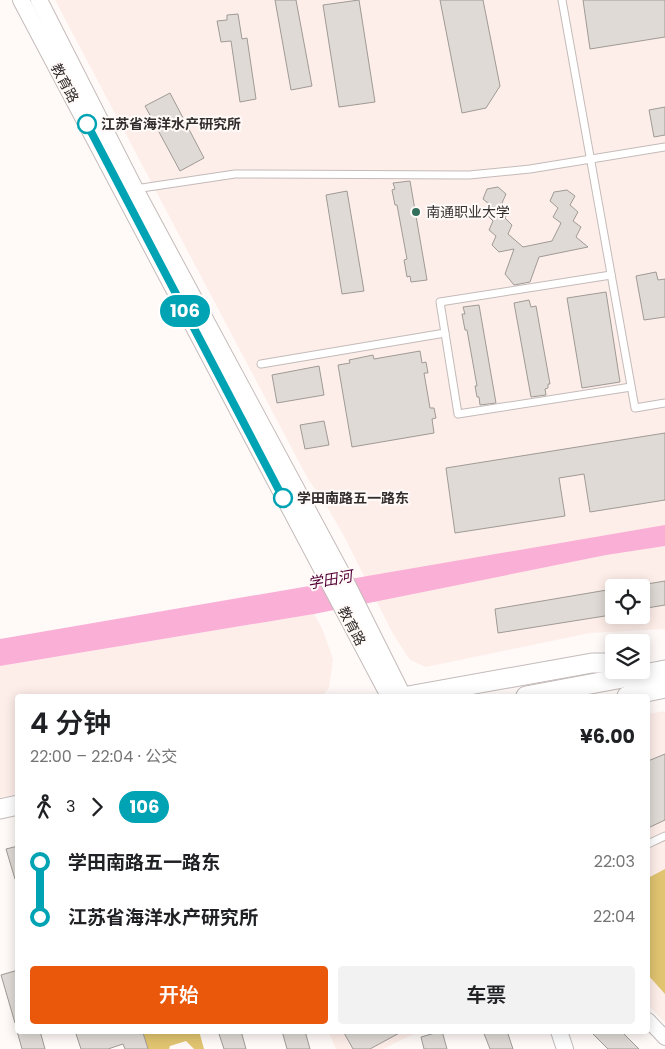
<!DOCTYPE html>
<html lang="zh">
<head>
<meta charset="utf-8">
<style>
  body { margin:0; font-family:Poppins,"Noto Sans SC",sans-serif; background:#f2f2f2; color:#202124; height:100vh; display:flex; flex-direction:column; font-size:19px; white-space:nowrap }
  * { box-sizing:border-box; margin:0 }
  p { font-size:16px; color:#757577 }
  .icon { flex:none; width:28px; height:28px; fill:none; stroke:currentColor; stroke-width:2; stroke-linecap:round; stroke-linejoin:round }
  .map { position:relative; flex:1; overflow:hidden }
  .details { position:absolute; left:15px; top:694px; width:635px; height:340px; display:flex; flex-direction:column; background:#fff; border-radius:5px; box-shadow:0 2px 12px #0003 }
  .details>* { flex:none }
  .badge { padding:0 10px; border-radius:16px; font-size:18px; line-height:32px }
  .fabs { position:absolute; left:605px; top:579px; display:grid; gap:10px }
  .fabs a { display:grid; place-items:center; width:45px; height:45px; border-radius:5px; background:#fff; box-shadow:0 2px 12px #0003; font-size:25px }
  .map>.badge { position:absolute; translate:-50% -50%; box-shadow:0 0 0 2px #fff }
  .legs { display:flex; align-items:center; gap:8px; height:55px; padding:0 15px; font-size:16px }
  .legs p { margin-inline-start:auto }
  .summary { display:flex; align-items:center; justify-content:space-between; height:85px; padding:0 15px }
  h1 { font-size:28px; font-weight:600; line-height:38px }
  .cta { display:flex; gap:10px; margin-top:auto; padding:10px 15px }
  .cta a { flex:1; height:58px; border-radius:5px; background:#ea580c; color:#fff; font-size:20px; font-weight:600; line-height:58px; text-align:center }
  .cta a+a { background:#f2f2f2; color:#202124 }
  ul { padding:0 15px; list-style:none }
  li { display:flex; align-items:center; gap:18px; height:55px; font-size:19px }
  li i { display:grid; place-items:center; width:8px; height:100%; margin:0 6px; background:currentColor }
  li i::after { content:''; width:12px; height:12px; margin:-6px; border:4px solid; border-radius:50%; background:#fff }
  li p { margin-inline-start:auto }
  li:first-child i { background:linear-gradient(#0000 50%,currentColor 0) }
  li:last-child i { background:linear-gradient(currentColor 50%,#0000 0) }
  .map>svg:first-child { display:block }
  .built { fill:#feeee9; fill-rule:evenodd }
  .green { fill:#e1c470 }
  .water { fill:#faafd6 }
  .building { fill:#dfdad5; stroke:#9f9a95 }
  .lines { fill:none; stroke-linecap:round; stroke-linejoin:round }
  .service-casing { stroke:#c3bbb9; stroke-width:9 }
  .minor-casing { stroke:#c3bbb9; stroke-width:16 }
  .tertiary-casing { stroke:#c3bbb9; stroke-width:18 }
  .secondary-casing { stroke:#c3bbb9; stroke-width:21 }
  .service { stroke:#fff; stroke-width:7 }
  .minor { stroke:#fff; stroke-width:14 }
  .tertiary { stroke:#fff; stroke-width:16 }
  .secondary { stroke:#fff; stroke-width:19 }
  .line-1-casing { stroke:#fff; stroke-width:11 }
  .line-1 { stroke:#00a3b4; stroke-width:8 }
  .stop-1-dot { fill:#fff; stroke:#00a3b4; stroke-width:2.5 }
  .poi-dot { fill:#33705c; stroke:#fffaf8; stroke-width:2 }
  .labels { text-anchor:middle; stroke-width:4; stroke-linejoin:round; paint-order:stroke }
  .street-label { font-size:14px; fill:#312e2d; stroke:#fffaf8 }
  .stop-label { font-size:14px; font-weight:bold; fill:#312e2d; stroke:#fffaf8; text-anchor:start }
  .poi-label { font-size:14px; fill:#312e2d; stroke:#fffaf8; text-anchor:start }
  .water-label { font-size:15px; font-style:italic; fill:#530038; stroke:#fffaf8 }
</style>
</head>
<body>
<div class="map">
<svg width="665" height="1049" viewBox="0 0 665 1049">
  <rect width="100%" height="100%" fill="#fffaf8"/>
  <g class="built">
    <path d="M55,0H665V629L590,633L426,667L410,660L393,634L344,536L326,505L308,479ZM614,588H641V615H614Z"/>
    <polygon points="314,614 322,628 333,659 329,688 322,696 18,696 17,794 0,798 0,666"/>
    <polygon points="665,711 665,1023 648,1005 648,714"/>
    <polygon points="328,1031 420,1031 383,1049 336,1049"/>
  </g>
  <g class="green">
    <polygon points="665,869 665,994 648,975 648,878"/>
    <polygon points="139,1031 199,1031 204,1049 194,1049 186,1041 170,1046 169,1049 148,1049 143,1033 140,1034"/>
  </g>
  <polygon class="water" points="665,525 665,546 606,555 314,614 0,666 0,639"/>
  <g class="building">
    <polygon points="275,0 296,0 312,86 291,90"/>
    <polygon points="359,0 375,102 339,107 323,5"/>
    <polygon points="440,0 483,0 500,86 486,108 462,113"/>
    <polygon points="583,0 665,0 665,37 590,49"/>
    <polygon points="238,14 242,39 247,38 256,99 240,102 231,41 221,42 217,21 227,20 227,15"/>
    <polygon points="170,93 204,158 180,171 145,106"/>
    <polygon points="665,107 665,135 654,137 649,110"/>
    <polygon points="410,181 427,280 411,282 410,276 407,277 404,260 407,259 397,205 395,205 392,190 395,189 393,183"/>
    <polygon points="498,187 506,194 502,203 509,210 505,218 512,225 508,234 523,247 552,241 561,223 553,217 558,208 550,201 554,192 567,190 575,196 570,205 578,212 573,221 581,227 576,237 588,247 539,257 530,282 514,285 505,274 514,249 499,252 492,245 496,236 489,230 493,221 486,214 490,205 483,199 487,189"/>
    <polygon points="347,191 364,291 342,294 326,195"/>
    <polygon points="656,272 658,280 665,279 665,317 644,320 636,276"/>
    <polygon points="606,292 620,382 582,388 567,298"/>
    <polygon points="529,300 531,307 536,306 550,384 548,384 548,388 545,389 546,395 531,397 514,303"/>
    <polygon points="479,305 496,403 480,405 479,397 477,397 475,386 477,386 467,330 465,330 462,314 465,314 463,307"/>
    <polygon points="420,351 422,363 426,362 428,373 424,373 430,408 434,408 436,418 432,419 434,433 352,447 338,365 350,363 349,360 373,355 374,359"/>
    <polygon points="319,366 324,395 277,403 272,375"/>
    <polygon points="324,421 329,445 305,449 300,425"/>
    <polygon points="665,433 665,500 590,512 584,474 559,478 565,516 455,533 446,468"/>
    <polygon points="665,581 665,605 641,609 641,585"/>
    <polygon points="607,590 611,615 498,633 495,609"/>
    <polygon points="665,754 665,820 648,828 648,761"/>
    <polygon points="18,846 18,879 15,879 6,849"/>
    <polygon points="18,970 18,1022 15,1023 1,975"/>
    <polygon points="17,1031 40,1031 45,1049 22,1049"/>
    <polygon points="75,1031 139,1031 140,1034 143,1033 148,1049 125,1049 123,1044 108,1049 81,1049"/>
    <polygon points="218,1031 241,1031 246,1049 224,1049"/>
    <polygon points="282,1031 305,1031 310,1049 287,1049"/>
    <polygon points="343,1031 403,1031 370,1049 353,1049"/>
    <polygon points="442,1031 447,1049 424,1049 421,1037"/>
    <polygon points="483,1031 507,1031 513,1049 490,1049"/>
    <polygon points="590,1031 621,1031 639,1049 608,1049"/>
  </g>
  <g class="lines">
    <g class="service-casing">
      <g id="service">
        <polyline points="562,0 635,408 665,403"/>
        <polyline points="135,189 235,174 469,175 530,169 665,147"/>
        <polyline points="611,275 440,302 458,414 631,387"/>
        <polyline points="261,364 445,333"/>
        <polyline points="648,844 665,836"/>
      </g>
    </g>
    <g class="minor-casing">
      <polyline id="minor" points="648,1020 665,1038"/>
    </g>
    <g class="tertiary-casing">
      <g id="tertiary">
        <polyline points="21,0 389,696"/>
        <polyline points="39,0 135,189 341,572 403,696"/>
        <polyline points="559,1031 565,1049"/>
      </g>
    </g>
    <g class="secondary-casing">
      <g id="secondary">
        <polyline points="408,696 592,663 614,663"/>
        <polyline points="526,696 665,670"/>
        <polyline points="627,696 665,688"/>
        <polyline points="0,809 18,805"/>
      </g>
    </g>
    <use href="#service" class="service"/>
    <use href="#minor" class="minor"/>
    <use href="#tertiary" class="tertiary"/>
    <use href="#secondary" class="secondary"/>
  </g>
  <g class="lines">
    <g class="line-1-casing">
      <polyline id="line-1" points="87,124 283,498"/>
    </g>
    <use href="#line-1" class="line-1"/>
  </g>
  <g class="stop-1-dot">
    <circle cx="87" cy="124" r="9"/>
    <circle cx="283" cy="498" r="9"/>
  </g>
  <circle class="poi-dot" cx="416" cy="212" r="5"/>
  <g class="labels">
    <g class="street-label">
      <text transform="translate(65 83) rotate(62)" y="5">教育路</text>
      <text transform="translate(352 626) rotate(62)" y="5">教育路</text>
    </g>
    <g class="stop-label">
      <text x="101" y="129">江苏省海洋水产研究所</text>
      <text x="297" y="503">学田南路五一路东</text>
    </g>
    <g class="poi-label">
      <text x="426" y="217">南通职业大学</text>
    </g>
    <g class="water-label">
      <text transform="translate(330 580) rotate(-10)" y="5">学田河</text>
    </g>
  </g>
</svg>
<div class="fabs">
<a><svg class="icon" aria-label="locate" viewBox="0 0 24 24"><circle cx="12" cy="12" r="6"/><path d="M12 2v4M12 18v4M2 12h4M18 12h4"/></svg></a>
<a><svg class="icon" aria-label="layers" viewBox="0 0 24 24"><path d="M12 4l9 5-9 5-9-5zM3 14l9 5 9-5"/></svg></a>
</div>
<b class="badge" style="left:185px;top:311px;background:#00a3b4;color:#fff">106</b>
<section class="details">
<div class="summary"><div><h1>4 分钟</h1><p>22:00 – 22:04 · 公交</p></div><b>¥6.00</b></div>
<div class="legs"><svg class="icon" aria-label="walk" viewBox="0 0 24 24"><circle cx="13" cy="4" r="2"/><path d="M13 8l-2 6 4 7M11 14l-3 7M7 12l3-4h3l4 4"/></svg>3<svg class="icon" aria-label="forward" viewBox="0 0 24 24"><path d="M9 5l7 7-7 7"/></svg><b class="badge" style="background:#00a3b4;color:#fff">106</b></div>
<ul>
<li><i style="color:#00a3b4"></i><b>学田南路五一路东</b><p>22:03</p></li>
<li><i style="color:#00a3b4"></i><b>江苏省海洋水产研究所</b><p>22:04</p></li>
</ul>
<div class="cta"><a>开始</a><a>车票</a></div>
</section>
</div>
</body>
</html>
